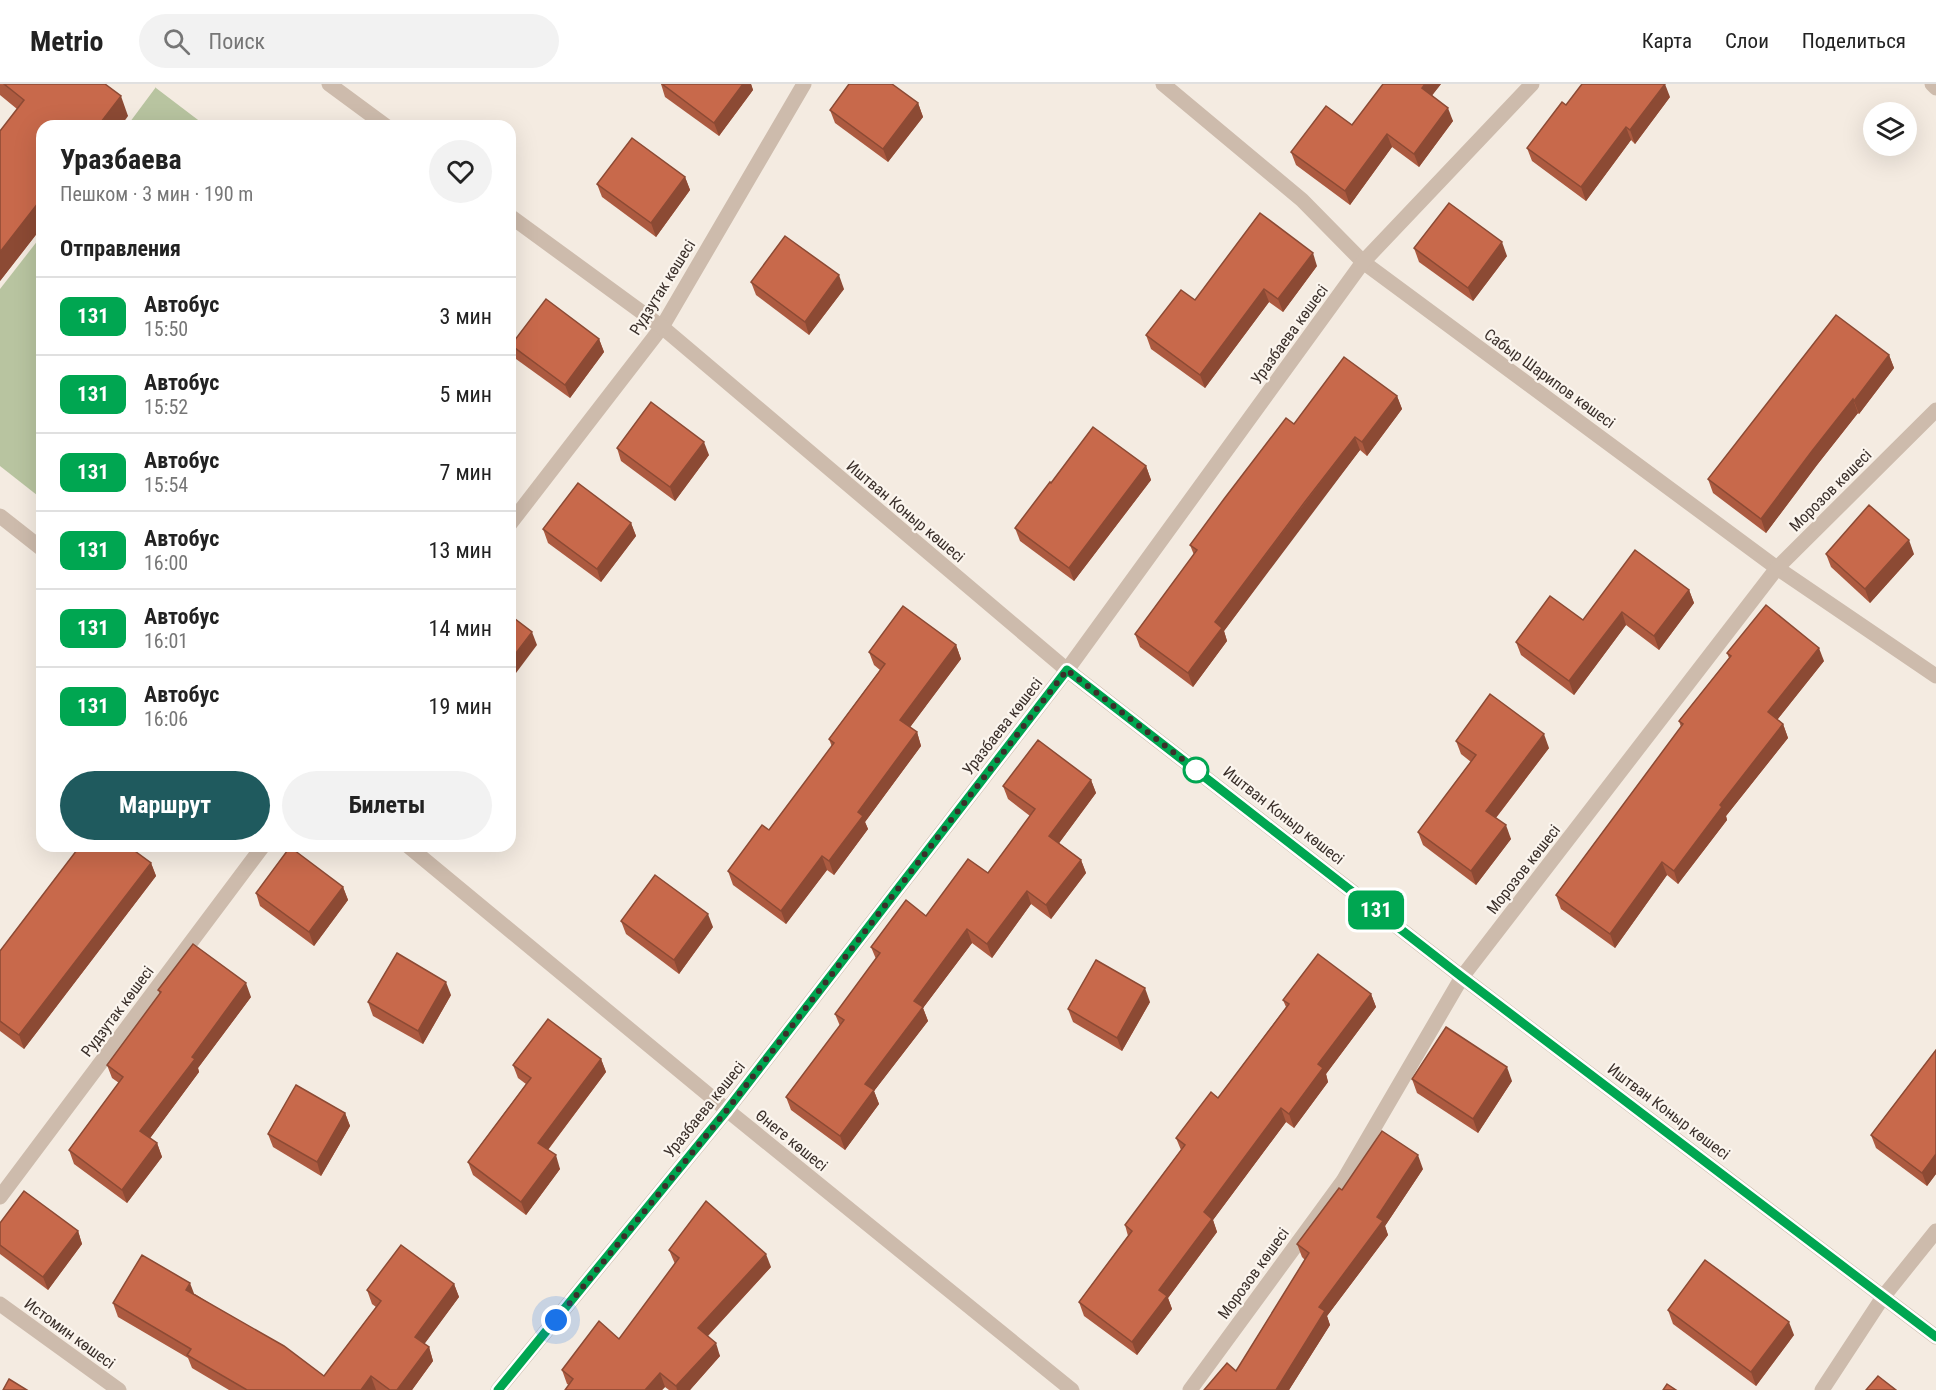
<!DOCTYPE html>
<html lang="ru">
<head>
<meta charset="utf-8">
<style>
  body { margin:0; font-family:"Roboto Condensed",sans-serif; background:#f2f2f2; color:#222; height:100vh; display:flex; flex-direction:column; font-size:22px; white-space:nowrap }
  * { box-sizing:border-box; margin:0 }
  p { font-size:20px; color:#767676 }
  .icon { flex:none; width:33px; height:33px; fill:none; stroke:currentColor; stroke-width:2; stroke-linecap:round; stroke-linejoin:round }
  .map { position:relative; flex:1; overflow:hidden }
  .details { position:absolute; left:36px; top:36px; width:480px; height:732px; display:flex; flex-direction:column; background:#fff; border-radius:18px; box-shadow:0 6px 24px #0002 }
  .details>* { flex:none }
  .badge { padding:0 12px; border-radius:9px; font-size:21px; line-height:39px }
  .tools { position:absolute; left:1863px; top:18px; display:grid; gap:12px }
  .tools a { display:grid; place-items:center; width:54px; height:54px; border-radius:50%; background:#fff; box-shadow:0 6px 24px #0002; font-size:30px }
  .you { position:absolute; width:30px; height:30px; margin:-15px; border:4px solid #fff; border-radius:50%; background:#1a73e8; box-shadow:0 0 0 9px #1a73e833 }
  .map>.badge { position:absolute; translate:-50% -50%; box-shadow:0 0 0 3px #fff }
  h2 { padding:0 24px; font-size:22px; line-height:54px }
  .round { display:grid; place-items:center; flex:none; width:63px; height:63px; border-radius:32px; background:#f2f2f2 }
  .head { display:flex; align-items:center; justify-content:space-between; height:102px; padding:0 24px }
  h1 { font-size:28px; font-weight:700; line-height:45px }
  .action { display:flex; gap:12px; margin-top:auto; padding:12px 24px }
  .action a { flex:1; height:69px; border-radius:36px; background:#1f5a5e; color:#fff; font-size:24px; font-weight:700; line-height:69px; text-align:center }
  .action a+a { background:#f2f2f2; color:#222 }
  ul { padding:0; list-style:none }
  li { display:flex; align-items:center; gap:18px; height:78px; padding:0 24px; border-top:2px solid #e0e0e0 }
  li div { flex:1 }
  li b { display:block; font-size:22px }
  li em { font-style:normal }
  li .badge { min-width:66px; font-weight:700; text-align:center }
  header { display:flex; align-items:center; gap:36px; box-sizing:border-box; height:84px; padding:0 30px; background:#fff; border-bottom:2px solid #e0e0e0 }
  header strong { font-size:28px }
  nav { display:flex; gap:33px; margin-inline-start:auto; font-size:21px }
  .search { width:420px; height:54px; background:#f2f2f2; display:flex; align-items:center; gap:15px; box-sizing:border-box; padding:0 21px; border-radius:33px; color:#767676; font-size:22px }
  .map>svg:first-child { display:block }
  .green { fill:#b8c4a0 }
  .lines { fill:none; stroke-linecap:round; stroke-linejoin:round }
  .minor { stroke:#cdbbac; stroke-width:15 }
  .tertiary { stroke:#cdbbac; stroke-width:15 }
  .wall { fill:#ac5a40 }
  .shaded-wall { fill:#8c4a34 }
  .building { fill:#c8694b; stroke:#8c4a34; stroke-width:1.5 }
  .line-casing { stroke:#fff; stroke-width:14 }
  .line { stroke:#00a651; stroke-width:9 }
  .walk { stroke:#3b302b; stroke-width:6; stroke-dasharray:0 10.8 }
  .stop-dot { fill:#fff; stroke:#00a651; stroke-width:3 }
  .labels { text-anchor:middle; stroke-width:4.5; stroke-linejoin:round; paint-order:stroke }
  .street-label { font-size:16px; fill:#3b302b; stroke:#fbf5ee }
</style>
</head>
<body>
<header>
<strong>Metrio</strong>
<div class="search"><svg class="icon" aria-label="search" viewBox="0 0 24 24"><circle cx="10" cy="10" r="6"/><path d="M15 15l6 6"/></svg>Поиск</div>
<nav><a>Карта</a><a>Слои</a><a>Поделиться</a></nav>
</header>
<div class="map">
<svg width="1936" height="1306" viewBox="0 0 1936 1306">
  <rect width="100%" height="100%" fill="#f4ebe1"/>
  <g class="green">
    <polygon points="156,3 156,4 206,42 127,42"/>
    <polygon points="42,151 42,415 0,382 0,205"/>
  </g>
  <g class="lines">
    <g class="minor">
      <polyline points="1163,0 1302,116 1363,178 1777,484 1936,592"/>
      <polyline points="1932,0 1936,4"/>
      <polyline points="0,432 42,465"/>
      <polyline points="510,440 662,243 804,0"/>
      <polyline points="1067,586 1363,178 1532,0"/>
      <polyline points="408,762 727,1026 1072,1306"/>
      <polyline points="0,1113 263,762"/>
      <polyline points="0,1220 119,1306"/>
      <polyline points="1190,1306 1343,1097 1462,893 1777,484 1936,326"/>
      <polyline points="1822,1306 1883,1213 1936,1147"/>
    </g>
    <g class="tertiary">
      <polyline points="329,0 386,42"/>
      <polyline points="510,132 662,243 1067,586 1462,893 1936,1253"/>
      <polyline points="498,1306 727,1026 1067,586"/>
    </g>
  </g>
  <g class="wall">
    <polygon points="0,0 105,0 128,32 42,42 42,143 0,197 17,25 0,11"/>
    <polygon points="661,0 751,0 753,6 719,52 665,13"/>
    <polygon points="1441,0 1432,11 1453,37 1419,83 1392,63 1350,121 1296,81 1291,68 1352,41"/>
    <polygon points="1670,13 1635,60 1631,56 1586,117 1532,77 1527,64 1566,21"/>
    <polygon points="918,19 923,33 888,78 835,39 830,26"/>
    <polygon points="685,93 690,106 656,153 602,113 597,100"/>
    <polygon points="1414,164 1507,172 1473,217 1419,178"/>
    <polygon points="1317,182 1283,228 1269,218 1205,304 1151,265 1146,251 1195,216"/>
    <polygon points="751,198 844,205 809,251 756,211"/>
    <polygon points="599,255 604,268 570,314 516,275 511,261"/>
    <polygon points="1889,271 1894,284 1859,330 1858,329 1817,381 1766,449 1713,409 1708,395"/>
    <polygon points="1397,312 1402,325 1367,372 1360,366 1309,432 1224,547 1227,557 1193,603 1140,563 1135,550 1194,471 1190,461 1294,340"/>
    <polygon points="617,364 709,371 675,417 621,377"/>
    <polygon points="1146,382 1151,396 1074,497 1020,457 1015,444 1051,399"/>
    <polygon points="631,439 636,452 601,498 548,459 543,445"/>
    <polygon points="1826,470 1914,470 1870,519 1831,483"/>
    <polygon points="1689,506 1694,519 1659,566 1626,541 1574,611 1521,571 1516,558 1583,536"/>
    <polygon points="956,561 961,575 910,643 917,648 921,662 865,738 868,745 834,791 827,786 786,840 733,801 728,787 769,746 832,663 829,655 880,586 874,581 869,568"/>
    <polygon points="1727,569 1824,577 1777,636 1783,640 1788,654 1726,732 1727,736 1678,800 1667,791 1615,864 1561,825 1556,811 1681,643 1679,637 1729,574"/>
    <polygon points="1456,657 1549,664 1496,734 1511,755 1476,801 1423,761 1418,748 1471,678 1461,670"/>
    <polygon points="1091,696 1096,709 1059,759 1081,776 1086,789 1051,835 1031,820 992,874 972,859 923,924 928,937 874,1007 879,1020 845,1066 791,1026 786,1013 840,942 835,930 876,875 871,863 926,832 988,789 1030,732 1008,715 1003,702"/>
    <polygon points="151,779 156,792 24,965 0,947 0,867"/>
    <polygon points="343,803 348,816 314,862 260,822 256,809"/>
    <polygon points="621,837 713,843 679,890 626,850"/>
    <polygon points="158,906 251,913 198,984 199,988 150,1054 157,1059 162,1073 127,1119 74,1080 69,1066 119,999 112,994 107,981 160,910"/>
    <polygon points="1371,910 1376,923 1326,990 1328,998 1294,1044 1286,1038 1213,1136 1217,1148 1168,1214 1172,1225 1137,1271 1084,1232 1079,1218 1128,1152 1125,1141 1181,1066 1176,1054 1218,1014 1286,923 1283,916"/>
    <polygon points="451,911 423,960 373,932 368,918"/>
    <polygon points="1150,918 1122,967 1073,938 1068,925"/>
    <polygon points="1936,966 1936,1090 1927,1102 1876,1064 1871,1051"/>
    <polygon points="601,975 606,988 548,1066 560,1085 526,1131 473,1091 468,1078 526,1000 518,994 513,981"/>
    <polygon points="1412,995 1512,997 1478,1049 1417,1009"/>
    <polygon points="345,1029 350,1042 321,1092 273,1063 268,1050"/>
    <polygon points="1423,1085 1385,1142 1388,1151 1327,1232 1330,1241 1289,1306 1204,1306 1236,1287 1305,1176 1302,1173 1297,1160 1342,1106"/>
    <polygon points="0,1139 78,1147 82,1160 48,1206 0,1170"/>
    <polygon points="669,1166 771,1183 708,1252 720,1272 690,1306 669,1306 665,1303 662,1306 565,1306 569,1301 567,1300 562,1286 619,1255 675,1180"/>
    <polygon points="454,1200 459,1213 424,1260 429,1263 433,1277 412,1306 229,1306 192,1284 188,1274 118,1233 113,1219 195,1210 324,1292 376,1223 372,1220 367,1206"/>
    <polygon points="1668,1226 1794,1251 1756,1302 1673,1240"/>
  </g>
  <g class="shaded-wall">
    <polygon points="743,0 751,0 753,6 719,52 714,39"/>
    <polygon points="1425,0 1441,0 1427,18 1422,4"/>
    <polygon points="1665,0 1670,13 1635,60 1630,46"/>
    <polygon points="121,12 128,32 121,42 98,42"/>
    <polygon points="918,19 923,33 888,78 883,65"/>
    <polygon points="1448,24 1453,37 1419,83 1414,70"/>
    <polygon points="1626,43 1631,56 1586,117 1581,103"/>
    <polygon points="1387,50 1392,63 1350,121 1345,107"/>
    <polygon points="685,93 690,106 656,153 651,139"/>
    <polygon points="42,114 42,143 0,197 0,168"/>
    <polygon points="1502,158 1507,172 1473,217 1468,204"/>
    <polygon points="1313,169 1317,182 1283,228 1278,215"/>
    <polygon points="839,191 844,205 809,251 805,238"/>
    <polygon points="1264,205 1269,218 1205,304 1200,291"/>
    <polygon points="599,255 604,268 570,314 565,301"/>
    <polygon points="1889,271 1894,284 1859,330 1854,317"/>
    <polygon points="1397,312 1402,325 1367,372 1362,358"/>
    <polygon points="1853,315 1858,329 1817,381 1766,449 1761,435 1812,367"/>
    <polygon points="1355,353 1360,366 1224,547 1227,557 1193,603 1188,589 1215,538"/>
    <polygon points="704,358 709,371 675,417 670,403"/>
    <polygon points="1146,382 1151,396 1074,497 1069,484"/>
    <polygon points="631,439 636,452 601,498 597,485"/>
    <polygon points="1909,456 1914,470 1870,519 1865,505"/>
    <polygon points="1689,506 1694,519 1659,566 1654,552"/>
    <polygon points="1622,528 1626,541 1574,611 1569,597"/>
    <polygon points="532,548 537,561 510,597 510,577"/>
    <polygon points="956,561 961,575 905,650 900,636"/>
    <polygon points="1819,564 1824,577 1773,641 1768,628"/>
    <polygon points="1783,640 1788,654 1726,732 1727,736 1678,800 1674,787 1720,721"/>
    <polygon points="917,648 921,662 865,738 868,745 834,791 829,777 858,728"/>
    <polygon points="1544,650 1549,664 1491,740 1486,727"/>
    <polygon points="1091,696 1096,709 1054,766 1049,752"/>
    <polygon points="1506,741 1511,755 1476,801 1471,787"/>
    <polygon points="822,772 827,786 786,840 781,827"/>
    <polygon points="1081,776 1086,789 1051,835 1046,821"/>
    <polygon points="1662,778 1667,791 1615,864 1610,850"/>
    <polygon points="151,779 156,792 24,965 19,951"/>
    <polygon points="343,803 348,816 314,862 309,848"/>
    <polygon points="1027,807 1031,820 992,874 987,860"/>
    <polygon points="708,830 713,843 679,890 674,876"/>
    <polygon points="967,845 972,859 923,924 928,937 874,1007 879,1020 845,1066 840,1052 865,1000 914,917"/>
    <polygon points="446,898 451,911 423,960 418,947"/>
    <polygon points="246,899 251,913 198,984 199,988 145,1061 140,1047 192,973"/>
    <polygon points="1145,904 1150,918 1122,967 1117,954"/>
    <polygon points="1371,910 1376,923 1326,990 1328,998 1294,1044 1289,1030 1318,980"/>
    <polygon points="601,975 606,988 543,1072 538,1059"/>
    <polygon points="1507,983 1512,997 1478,1049 1473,1035"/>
    <polygon points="1281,1024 1286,1038 1213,1136 1217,1148 1168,1214 1172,1225 1137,1271 1132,1258 1159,1206 1204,1128"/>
    <polygon points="345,1029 350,1042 321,1092 317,1078"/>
    <polygon points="157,1059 162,1073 127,1119 122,1106"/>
    <polygon points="1936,1070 1936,1090 1927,1102 1922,1089"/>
    <polygon points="556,1071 560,1085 526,1131 521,1118"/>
    <polygon points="1418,1071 1423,1085 1385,1142 1388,1151 1327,1232 1330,1241 1289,1306 1276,1306 1319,1223 1377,1133"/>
    <polygon points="78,1147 82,1160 48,1206 43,1193"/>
    <polygon points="766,1170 771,1183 703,1257 698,1244"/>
    <polygon points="190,1199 195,1212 186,1206"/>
    <polygon points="454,1200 459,1213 420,1266 415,1253"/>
    <polygon points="1789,1238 1794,1251 1756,1302 1751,1288"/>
    <polygon points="716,1259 720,1272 690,1306 677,1306 676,1302"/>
    <polygon points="429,1263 433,1277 412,1306 397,1306"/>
    <polygon points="660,1289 665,1303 662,1306 645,1306"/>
    <polygon points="371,1292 376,1306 361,1306"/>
  </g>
  <g class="building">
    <polygon points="4,0 105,0 121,12 98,42 42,42 42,114 0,168 0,47 24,16"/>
    <polygon points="662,0 743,0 714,39"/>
    <polygon points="849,0 892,0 918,19 883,65 830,26"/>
    <polygon points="1383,0 1425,0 1422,4 1448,24 1414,70 1387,50 1345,107 1291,68 1326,22 1352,41"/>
    <polygon points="1582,0 1665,0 1630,46 1626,43 1581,103 1527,64 1562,18 1566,21"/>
    <polygon points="632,54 685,93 651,139 597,100"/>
    <polygon points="1449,119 1502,158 1468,204 1414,164"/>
    <polygon points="1260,129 1313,169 1278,215 1264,205 1200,291 1146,251 1181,206 1195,216"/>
    <polygon points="785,152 839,191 805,238 751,198"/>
    <polygon points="546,215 599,255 565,301 511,261"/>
    <polygon points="1836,231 1889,271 1854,317 1853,315 1812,367 1761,435 1708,395"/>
    <polygon points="1344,273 1397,312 1362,358 1355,353 1304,419 1215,538 1222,544 1188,589 1135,550 1197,466 1190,461 1224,415 1286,334 1294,340"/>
    <polygon points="651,318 704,358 670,403 617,364"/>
    <polygon points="1093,343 1146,382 1069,484 1015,444 1050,398 1051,399"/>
    <polygon points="578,399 631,439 597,485 543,445"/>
    <polygon points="1869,421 1909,456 1865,505 1826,470"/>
    <polygon points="1635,466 1689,506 1654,552 1622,528 1569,597 1516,558 1550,512 1583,536"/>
    <polygon points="1766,521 1819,564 1768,628 1783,640 1720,721 1722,723 1674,787 1662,778 1610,850 1556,811 1683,640 1679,637 1731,572 1727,569"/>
    <polygon points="903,522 956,561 900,636 917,648 858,728 863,732 829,777 822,772 781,827 728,787 762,741 769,746 834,659 829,655 885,580 869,568"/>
    <polygon points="510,531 532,548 510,577"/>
    <polygon points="1490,610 1544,650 1486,727 1506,741 1471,787 1418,748 1476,671 1456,657"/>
    <polygon points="1038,656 1091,696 1049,752 1081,776 1046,821 1027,807 987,860 967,845 914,917 923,923 865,1000 874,1006 840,1052 786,1013 844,936 835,930 880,869 871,863 906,816 926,832 968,775 988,789 1035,725 1003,702"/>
    <polygon points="80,762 128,762 151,779 19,951 0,937 0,867"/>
    <polygon points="290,763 343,803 309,848 256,809"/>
    <polygon points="655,791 708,830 674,876 621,837"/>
    <polygon points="193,860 246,899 192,973 195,975 140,1047 157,1059 122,1106 69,1066 123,993 107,981 161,908 158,906"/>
    <polygon points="397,869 446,898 418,947 368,918"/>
    <polygon points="1318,870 1371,910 1318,980 1323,984 1289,1030 1281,1024 1204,1128 1212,1135 1159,1206 1167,1212 1132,1258 1079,1218 1132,1147 1125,1141 1185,1061 1176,1054 1211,1008 1218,1014 1289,920 1283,916"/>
    <polygon points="1096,876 1145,904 1117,954 1068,925"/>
    <polygon points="548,935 601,975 538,1059 556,1071 521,1118 468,1078 531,994 513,981"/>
    <polygon points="1446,943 1507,983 1473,1035 1412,995"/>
    <polygon points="1936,966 1936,1070 1922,1089 1871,1051"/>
    <polygon points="296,1001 345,1029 317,1078 268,1050"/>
    <polygon points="1382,1047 1418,1071 1377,1133 1383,1137 1319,1223 1325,1227 1276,1306 1204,1306 1227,1279 1236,1287 1309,1169 1297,1160 1339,1104 1342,1106"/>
    <polygon points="24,1107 78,1147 43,1193 0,1161 0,1139"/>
    <polygon points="706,1117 766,1170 698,1244 716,1259 676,1302 660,1289 645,1306 565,1306 573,1295 562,1286 599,1237 619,1255 679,1174 669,1166"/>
    <polygon points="401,1161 454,1200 415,1253 429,1263 397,1306 390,1306 371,1292 361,1306 247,1306 187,1271 191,1265 113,1219 142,1171 190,1199 186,1206 284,1262 324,1292 381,1217 367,1206"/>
    <polygon points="1705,1176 1789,1238 1751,1288 1668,1226"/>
    <polygon points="1878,1292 1896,1306 1866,1306"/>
    <polygon points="9,1295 27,1306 3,1306"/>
    <polygon points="1667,1300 1676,1306 1663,1306"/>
  </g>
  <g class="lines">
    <g class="line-casing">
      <polyline id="line" points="498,1306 727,1026 1067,586 1462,893 1936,1253"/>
    </g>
    <use href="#line" class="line"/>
    <polyline class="walk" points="556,1236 727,1026 1067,586 1199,688 1196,686"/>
  </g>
  <circle class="stop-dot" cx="1196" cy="686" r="12"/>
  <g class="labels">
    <g class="street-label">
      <text transform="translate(662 203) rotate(-58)" y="6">Рудзутак көшесі</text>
      <text transform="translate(1289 250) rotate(-54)" y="6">Уразбаева көшесі</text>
      <text transform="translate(1550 294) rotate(36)" y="6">Сабыр Шарипов көшесі</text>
      <text transform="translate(1830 406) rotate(-45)" y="6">Морозов көшесі</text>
      <text transform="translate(906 427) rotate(40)" y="6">Иштван Коныр көшесі</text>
      <text transform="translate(1002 642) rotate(-52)" y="6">Уразбаева көшесі</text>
      <text transform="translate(1284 731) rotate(38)" y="6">Иштван Коныр көшесі</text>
      <text transform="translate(1523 785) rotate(-52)" y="6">Морозов көшесі</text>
      <text transform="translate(117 927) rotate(-53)" y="6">Рудзутак көшесі</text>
      <text transform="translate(704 1025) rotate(-51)" y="6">Уразбаева көшесі</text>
      <text transform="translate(1669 1027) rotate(37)" y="6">Иштван Коныр көшесі</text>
      <text transform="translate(792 1056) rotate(39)" y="6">Өнеге көшесі</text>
      <text transform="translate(1253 1189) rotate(-54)" y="6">Морозов көшесі</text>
      <text transform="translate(70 1249) rotate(36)" y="6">Истомин көшесі</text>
    </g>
  </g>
</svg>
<div class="tools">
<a><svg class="icon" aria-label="layers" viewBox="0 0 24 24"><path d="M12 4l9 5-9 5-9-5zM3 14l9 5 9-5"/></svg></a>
</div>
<div class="you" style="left:556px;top:1236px"></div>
<b class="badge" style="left:1376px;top:826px;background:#00a651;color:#fff">131</b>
<section class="details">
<div class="head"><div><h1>Уразбаева</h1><p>Пешком · 3 мин · 190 m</p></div><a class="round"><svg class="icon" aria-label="heart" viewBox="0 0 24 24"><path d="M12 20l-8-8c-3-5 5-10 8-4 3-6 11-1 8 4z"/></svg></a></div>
<h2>Отправления</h2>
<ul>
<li><span class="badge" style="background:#00a651;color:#fff">131</span><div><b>Автобус</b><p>15:50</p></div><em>3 мин</em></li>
<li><span class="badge" style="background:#00a651;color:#fff">131</span><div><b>Автобус</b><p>15:52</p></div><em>5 мин</em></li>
<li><span class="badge" style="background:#00a651;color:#fff">131</span><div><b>Автобус</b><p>15:54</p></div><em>7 мин</em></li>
<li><span class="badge" style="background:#00a651;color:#fff">131</span><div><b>Автобус</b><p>16:00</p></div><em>13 мин</em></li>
<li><span class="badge" style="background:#00a651;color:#fff">131</span><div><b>Автобус</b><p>16:01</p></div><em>14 мин</em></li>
<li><span class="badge" style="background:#00a651;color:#fff">131</span><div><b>Автобус</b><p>16:06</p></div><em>19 мин</em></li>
</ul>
<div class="action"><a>Маршрут</a><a>Билеты</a></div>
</section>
</div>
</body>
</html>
